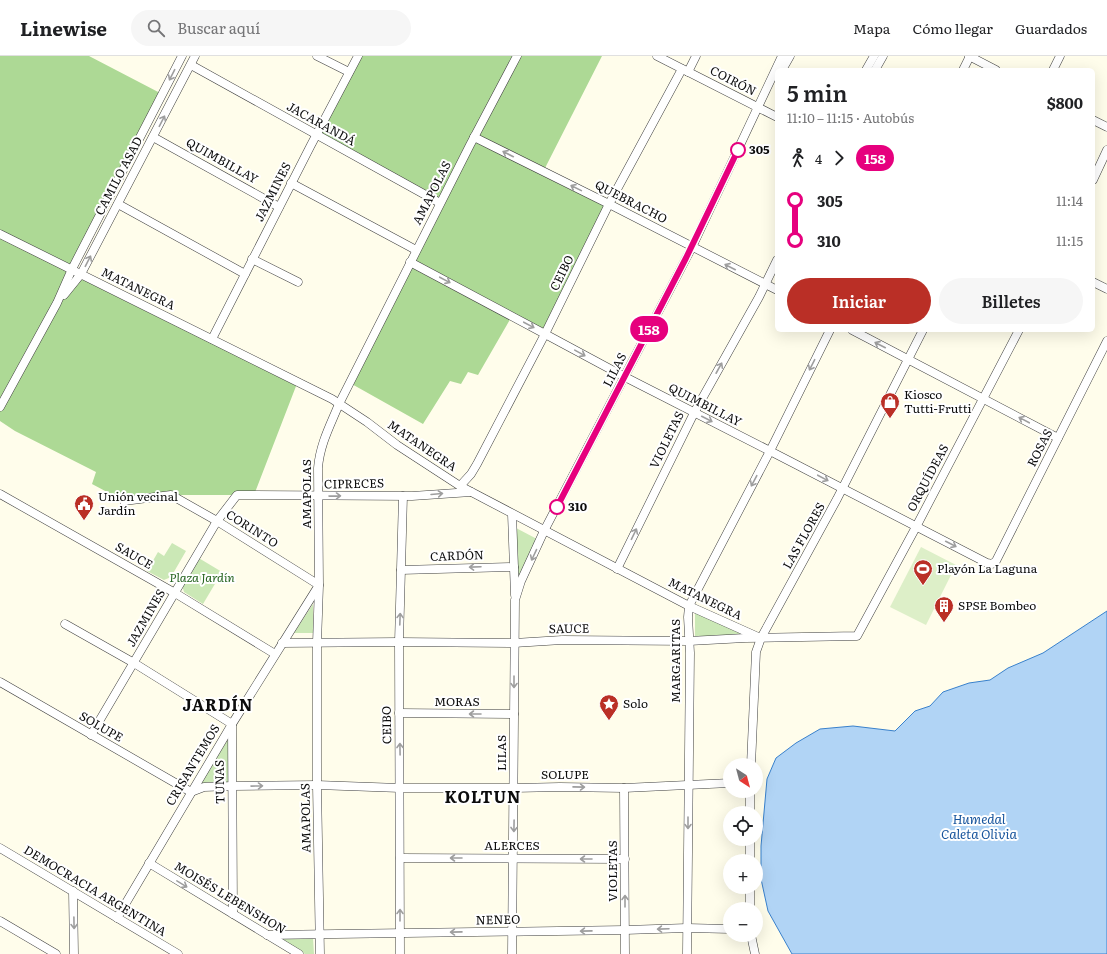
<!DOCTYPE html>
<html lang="es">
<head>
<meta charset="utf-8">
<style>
  body { margin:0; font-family:Literata,serif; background:#f6f6f6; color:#202124; height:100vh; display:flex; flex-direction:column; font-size:15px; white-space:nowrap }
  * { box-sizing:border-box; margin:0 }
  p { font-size:13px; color:#757577 }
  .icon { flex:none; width:22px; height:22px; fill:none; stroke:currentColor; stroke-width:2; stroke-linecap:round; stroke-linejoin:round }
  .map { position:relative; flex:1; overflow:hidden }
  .side { position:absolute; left:775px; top:12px; width:320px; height:264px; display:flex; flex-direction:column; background:#fff; border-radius:6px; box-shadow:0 4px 16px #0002 }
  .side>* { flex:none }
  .badge { padding:0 8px; border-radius:13px; font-size:14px; line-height:26px }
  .needle { width:26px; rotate:144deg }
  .tools { position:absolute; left:723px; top:702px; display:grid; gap:8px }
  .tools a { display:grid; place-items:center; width:40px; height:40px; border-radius:50%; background:#fff; box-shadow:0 4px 16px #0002; font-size:20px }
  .map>.badge { position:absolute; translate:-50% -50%; box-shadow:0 0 0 2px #fff }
  .legs { display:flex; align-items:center; gap:6px; height:44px; padding:0 12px; font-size:13px }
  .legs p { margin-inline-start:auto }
  .headline { display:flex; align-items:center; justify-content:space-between; height:68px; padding:0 12px }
  h1 { font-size:22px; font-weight:600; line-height:30px }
  .cta { display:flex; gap:8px; margin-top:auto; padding:8px 12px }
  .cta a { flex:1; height:46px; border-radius:24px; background:#ba2f26; color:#fff; font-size:16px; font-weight:600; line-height:46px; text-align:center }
  .cta a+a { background:#f6f6f6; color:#202124 }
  ul { padding:0 12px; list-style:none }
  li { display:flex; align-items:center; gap:14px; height:40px; font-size:15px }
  li i { display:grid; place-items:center; width:6px; height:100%; margin:0 5px; background:currentColor }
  li i::after { content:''; width:10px; height:10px; margin:-5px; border:3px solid; border-radius:50%; background:#fff }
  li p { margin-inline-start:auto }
  li:first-child i { background:linear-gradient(#0000 50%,currentColor 0) }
  li:last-child i { background:linear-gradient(currentColor 50%,#0000 0) }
  header { display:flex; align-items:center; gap:24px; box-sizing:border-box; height:56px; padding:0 20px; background:#fff; border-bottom:1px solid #e0e0e0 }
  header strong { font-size:19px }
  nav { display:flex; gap:22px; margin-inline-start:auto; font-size:14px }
  .search { width:280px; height:36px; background:#f6f6f6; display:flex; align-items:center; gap:10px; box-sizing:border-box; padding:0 14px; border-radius:22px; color:#757577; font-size:15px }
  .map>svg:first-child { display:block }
  .green { fill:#cbe8b6 }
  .forest { fill:#add995 }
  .pitch { fill:#ddefc8 }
  .water { fill:#b1d4f5; stroke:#3981cc }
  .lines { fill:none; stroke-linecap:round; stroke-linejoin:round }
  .minor-casing { stroke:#3f3f3f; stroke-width:9 }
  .minor { stroke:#fff; stroke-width:8 }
  .oneway { stroke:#9e9e9e }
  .line-1-casing { stroke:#fff; stroke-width:9 }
  .line-1 { stroke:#e6007e; stroke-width:6 }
  .stop-1-dot { fill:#fff; stroke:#e6007e; stroke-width:2 }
  .labels { text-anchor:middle; stroke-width:4; stroke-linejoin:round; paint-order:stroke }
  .street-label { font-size:12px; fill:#0c0c0c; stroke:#fff }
  .stop-label { font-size:12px; font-weight:bold; fill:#0c0c0c; stroke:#fff; text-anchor:start }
  .poi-label { font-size:12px; fill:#0c0c0c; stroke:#fff; text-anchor:start }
  .park-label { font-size:12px; font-style:italic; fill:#24631e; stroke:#fff }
  .water-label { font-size:13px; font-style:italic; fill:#17549c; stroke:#fff }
  .district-label { font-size:16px; font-weight:bold; letter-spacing:1px; fill:#0c0c0c; stroke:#fff }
</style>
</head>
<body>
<header>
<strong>Linewise</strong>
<div class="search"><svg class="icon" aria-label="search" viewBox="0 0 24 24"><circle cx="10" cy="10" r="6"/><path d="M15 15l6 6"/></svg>Buscar aquí</div>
<nav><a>Mapa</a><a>Cómo llegar</a><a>Guardados</a></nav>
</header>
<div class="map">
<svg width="1107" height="898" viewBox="0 0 1107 898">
  <rect width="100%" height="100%" fill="#fffdeb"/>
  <g class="green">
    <polygon points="516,472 537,483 518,526"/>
    <polygon points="172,487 186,495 171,521 164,524 147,515 158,496 164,500"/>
    <polygon points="197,501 222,516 203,548 184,536 182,529"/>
    <polygon points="313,548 313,577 294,577"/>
    <polygon points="695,554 751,579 695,582"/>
    <polygon points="229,682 230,726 208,726 199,729"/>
    <polygon points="280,882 313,882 314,898 305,898"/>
  </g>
  <g class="forest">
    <polygon points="0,0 89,0 162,38 72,213 298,325 254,439 171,439 124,445 92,428 96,416 15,375 0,365"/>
    <polygon points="358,0 602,0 543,116 609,148 545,278 512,260 478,319 468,316 461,328 450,325 423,368 350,327 440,147 316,79"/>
  </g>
  <polygon class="pitch" points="921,491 956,509 926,569 890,551"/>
  <polygon class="water" points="1107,555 1107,898 792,898 768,855 761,823 761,790 767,723 776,702 796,687 820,673 853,670 895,675 915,655 930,650 943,636 969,627 990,624 1008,612 1043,597"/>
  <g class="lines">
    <g class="minor-casing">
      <g id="minor">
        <polyline points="317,0 349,16"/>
        <polyline points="657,0 777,61"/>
        <polyline points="969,0 996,14"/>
        <polyline points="191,9 440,147"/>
        <polyline points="782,14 790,0"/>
        <polyline points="866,14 874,0"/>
        <polyline points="875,14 883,0"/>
        <polyline points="963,14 970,0"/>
        <polyline points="1053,14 1060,0"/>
        <polyline points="688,16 696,0"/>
        <polyline points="1093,64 1107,71"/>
        <polyline points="153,81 279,151"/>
        <polyline points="474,81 609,148 777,234"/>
        <polyline points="1093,124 1107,94"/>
        <polyline points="291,127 416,194"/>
        <polyline points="118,148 245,218"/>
        <polyline points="0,178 332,343 367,366 397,389 460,430 689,550 756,580"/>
        <polyline points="252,203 298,226"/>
        <polyline points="410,206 545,278 625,321 770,395 987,507 992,508 996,505 1107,285"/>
        <polyline points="1093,226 1107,233"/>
        <polyline points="64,239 81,218 195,0"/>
        <polyline points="852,274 1058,382"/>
        <polyline points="212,283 311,89 358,0"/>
        <polyline points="0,351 57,247 72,213 182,0"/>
        <polyline points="460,430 471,418 477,408 545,278 609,148 682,13"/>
        <polyline points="0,438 175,537 275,598"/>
        <polyline points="512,458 515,539"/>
        <polyline points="617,513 694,357 759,241 777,204"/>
        <polyline points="401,514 514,511"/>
        <polyline points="65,568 134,607 232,668 233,858"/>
        <polyline points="282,587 399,586 514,587 562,584 689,585 745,582 857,580 916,471 1019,274"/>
        <polyline points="0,626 191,736"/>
        <polyline points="399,657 514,658"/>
        <polyline points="91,679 217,465 237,439 412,440 471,436"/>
        <polyline points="751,709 756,596 761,582 837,443 923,274"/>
        <polyline points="624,732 625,898"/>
        <polyline points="750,735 750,757"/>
        <polyline points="191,736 204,731 233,730 317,729 400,732 514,732 560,731 624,732 730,727"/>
        <polyline points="750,783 750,805"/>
        <polyline points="0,792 178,898"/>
        <polyline points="400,802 625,803"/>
        <polyline points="149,807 299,898"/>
        <polyline points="73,835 74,898"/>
        <polyline points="750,853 750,831"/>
        <polyline points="117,862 232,668 319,529 217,465 171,439 124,445"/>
        <polyline points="0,865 56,898"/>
        <polyline points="267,879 625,874 687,872 730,873"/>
        <polyline points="751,879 755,898"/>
        <path d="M320,898L317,729V587L319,529L318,412C320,388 330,370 339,348L470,89L517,0"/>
        <polyline points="400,898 399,586 403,440"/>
        <polyline points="512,898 515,544 521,525 544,475 692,191 782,0"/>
        <polyline points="687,898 690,597 688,561 689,550 770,395 830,274"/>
      </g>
    </g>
    <use href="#minor" class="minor"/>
  </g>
  <defs><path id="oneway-shaft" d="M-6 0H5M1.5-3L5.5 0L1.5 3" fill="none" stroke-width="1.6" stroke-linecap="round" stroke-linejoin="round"/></defs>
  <g class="oneway">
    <use href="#oneway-shaft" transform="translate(172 19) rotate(117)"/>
    <use href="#oneway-shaft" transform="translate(162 65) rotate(-63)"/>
    <use href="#oneway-shaft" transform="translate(508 98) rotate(-153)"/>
    <use href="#oneway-shaft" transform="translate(576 132) rotate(-154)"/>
    <use href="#oneway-shaft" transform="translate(88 205) rotate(-63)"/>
    <use href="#oneway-shaft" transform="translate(730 211) rotate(-153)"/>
    <use href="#oneway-shaft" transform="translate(445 224) rotate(28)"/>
    <use href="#oneway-shaft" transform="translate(529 269) rotate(28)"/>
    <use href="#oneway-shaft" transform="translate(880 289) rotate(-153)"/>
    <use href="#oneway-shaft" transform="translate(580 297) rotate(29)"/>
    <use href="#oneway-shaft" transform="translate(812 309) rotate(117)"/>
    <use href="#oneway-shaft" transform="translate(719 312) rotate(-61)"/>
    <use href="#oneway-shaft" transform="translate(707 363) rotate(27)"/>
    <use href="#oneway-shaft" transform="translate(1024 364) rotate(-152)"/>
    <use href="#oneway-shaft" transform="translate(823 422) rotate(28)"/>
    <use href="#oneway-shaft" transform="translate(754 425) rotate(118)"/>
    <use href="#oneway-shaft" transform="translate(437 438) rotate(-5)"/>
    <use href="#oneway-shaft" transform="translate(335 440) rotate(-1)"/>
    <use href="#oneway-shaft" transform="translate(634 478) rotate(-64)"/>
    <use href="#oneway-shaft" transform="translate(951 488) rotate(27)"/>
    <use href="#oneway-shaft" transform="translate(534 499) rotate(115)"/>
    <use href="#oneway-shaft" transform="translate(475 511) rotate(178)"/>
    <use href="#oneway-shaft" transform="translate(400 563) rotate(-88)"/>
    <use href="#oneway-shaft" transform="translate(514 626) rotate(90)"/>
    <use href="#oneway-shaft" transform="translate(475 658) rotate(-180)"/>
    <use href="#oneway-shaft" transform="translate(400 693) rotate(-91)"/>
    <use href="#oneway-shaft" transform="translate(257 730) rotate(-1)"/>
    <use href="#oneway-shaft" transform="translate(579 731) rotate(1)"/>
    <use href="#oneway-shaft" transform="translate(688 767) rotate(90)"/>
    <use href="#oneway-shaft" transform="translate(514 770) rotate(91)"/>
    <use href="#oneway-shaft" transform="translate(456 802) rotate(-180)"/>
    <use href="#oneway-shaft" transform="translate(586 803) rotate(-180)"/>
    <use href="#oneway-shaft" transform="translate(182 828) rotate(31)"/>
    <use href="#oneway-shaft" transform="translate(625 845) rotate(-90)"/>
    <use href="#oneway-shaft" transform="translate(400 859) rotate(-90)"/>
    <use href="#oneway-shaft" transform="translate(74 867) rotate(89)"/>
    <use href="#oneway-shaft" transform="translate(663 873) rotate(178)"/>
    <use href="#oneway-shaft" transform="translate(586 875) rotate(179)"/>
    <use href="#oneway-shaft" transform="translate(456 876) rotate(179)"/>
  </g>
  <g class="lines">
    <g class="line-1-casing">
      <polyline id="line-1" points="557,451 686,202 738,94"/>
    </g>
    <use href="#line-1" class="line-1"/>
  </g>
  <defs>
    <g id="shop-pin" transform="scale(1)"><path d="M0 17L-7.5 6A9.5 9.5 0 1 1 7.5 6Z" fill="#ba2f26" stroke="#fff"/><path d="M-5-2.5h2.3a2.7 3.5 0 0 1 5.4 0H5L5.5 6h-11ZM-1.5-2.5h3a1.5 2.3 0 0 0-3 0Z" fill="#fff"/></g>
    <g id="civic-pin" transform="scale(1)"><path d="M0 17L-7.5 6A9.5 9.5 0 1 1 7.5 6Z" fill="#ba2f26" stroke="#fff"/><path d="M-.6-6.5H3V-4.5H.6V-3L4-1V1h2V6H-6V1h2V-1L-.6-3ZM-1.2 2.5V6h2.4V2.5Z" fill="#fff"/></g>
    <g id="stadium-pin" transform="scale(1)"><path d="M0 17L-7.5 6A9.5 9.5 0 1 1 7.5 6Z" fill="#ba2f26" stroke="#fff"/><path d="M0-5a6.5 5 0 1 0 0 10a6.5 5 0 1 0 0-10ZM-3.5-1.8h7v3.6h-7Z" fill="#fff"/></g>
    <g id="building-pin" transform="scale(1)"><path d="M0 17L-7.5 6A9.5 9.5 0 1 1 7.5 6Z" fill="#ba2f26" stroke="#fff"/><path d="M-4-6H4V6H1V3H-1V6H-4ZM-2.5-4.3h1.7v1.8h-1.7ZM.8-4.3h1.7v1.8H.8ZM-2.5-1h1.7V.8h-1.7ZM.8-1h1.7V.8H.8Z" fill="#fff"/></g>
    <g id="sight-pin" transform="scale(1)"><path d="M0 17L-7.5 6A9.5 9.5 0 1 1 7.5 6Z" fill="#ba2f26" stroke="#fff"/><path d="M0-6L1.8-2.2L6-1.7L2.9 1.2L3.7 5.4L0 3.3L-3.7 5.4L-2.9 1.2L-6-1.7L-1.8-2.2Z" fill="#fff"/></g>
  </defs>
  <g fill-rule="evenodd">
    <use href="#shop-pin" x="890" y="346"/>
    <use href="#civic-pin" x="84" y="448"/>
    <use href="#stadium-pin" x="923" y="513"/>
    <use href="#building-pin" x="944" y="550"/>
    <use href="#sight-pin" x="609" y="648"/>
  </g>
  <g class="stop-1-dot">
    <circle cx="738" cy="94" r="7"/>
    <circle cx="557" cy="451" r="7"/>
  </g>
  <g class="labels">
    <g class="street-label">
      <text transform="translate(733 25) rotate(27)" y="4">COIRÓN</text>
      <text transform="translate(321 68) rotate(29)" y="4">JACARANDÁ</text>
      <text transform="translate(222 105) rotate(29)" y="4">QUIMBILLAY</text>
      <text transform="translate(119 120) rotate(-62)" y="4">CAMILO ASAD</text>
      <text transform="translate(273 136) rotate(-63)" y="4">JAZMINES</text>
      <text transform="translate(432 137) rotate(-63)" y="4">AMAPOLAS</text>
      <text transform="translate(631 146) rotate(27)" y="4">QUEBRACHO</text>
      <text transform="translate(562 217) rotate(-64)" y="4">CEIBO</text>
      <text transform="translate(138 233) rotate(26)" y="4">MATANEGRA</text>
      <text transform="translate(615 314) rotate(-63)" y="4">LILAS</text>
      <text transform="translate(705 349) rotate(27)" y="4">QUIMBILLAY</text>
      <text transform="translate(667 384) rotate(-64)" y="4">VIOLETAS</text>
      <text transform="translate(422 390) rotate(34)" y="4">MATANEGRA</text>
      <text transform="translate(1040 392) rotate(-63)" y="4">ROSAS</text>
      <text transform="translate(928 422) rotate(-62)" y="4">ORQUÍDEAS</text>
      <text transform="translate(354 428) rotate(-1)" y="4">CIPRECES</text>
      <text transform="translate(307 438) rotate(-90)" y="4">AMAPOLAS</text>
      <text transform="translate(252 473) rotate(32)" y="4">CORINTO</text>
      <text transform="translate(804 480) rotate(-61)" y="4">LAS FLORES</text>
      <text transform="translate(134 500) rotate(30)" y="4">SAUCE</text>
      <text transform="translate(457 500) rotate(-2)" y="4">CARDÓN</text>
      <text transform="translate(705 543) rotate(26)" y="4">MATANEGRA</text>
      <text transform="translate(146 562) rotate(-60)" y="4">JAZMINES</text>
      <text transform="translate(569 573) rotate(-1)" y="4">SAUCE</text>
      <text transform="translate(676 605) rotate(-90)" y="4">MARGARITAS</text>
      <text x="457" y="650">MORAS</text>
      <text transform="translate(387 669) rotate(-91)" y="4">CEIBO</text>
      <text transform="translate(101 671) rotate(30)" y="4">SOLUPE</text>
      <text transform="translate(502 697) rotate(-90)" y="4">LILAS</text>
      <text transform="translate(193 709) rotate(-59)" y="4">CRISANTEMOS</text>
      <text x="565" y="723">SOLUPE</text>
      <text transform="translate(220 726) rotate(-91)" y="4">TUNAS</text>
      <text transform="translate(306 762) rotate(-91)" y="4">AMAPOLAS</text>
      <text x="512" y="794">ALERCES</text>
      <text transform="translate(613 815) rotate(-90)" y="4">VIOLETAS</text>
      <text transform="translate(95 835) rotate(31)" y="4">DEMOCRACIA ARGENTINA</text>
      <text transform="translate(230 842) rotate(31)" y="4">MOISÉS LEBENSHON</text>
      <text transform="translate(498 864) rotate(-1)" y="4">NENEO</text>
    </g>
    <g class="stop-label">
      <text x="749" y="98">305</text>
      <text x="568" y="455">310</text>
    </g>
    <g class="poi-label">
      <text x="904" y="343">Kiosco<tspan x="904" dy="14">Tutti-Frutti</tspan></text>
      <text x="98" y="445">Unión vecinal<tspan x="98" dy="14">Jardín</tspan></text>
      <text x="937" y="517">Playón La Laguna</text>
      <text x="958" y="554">SPSE Bombeo</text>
      <text x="623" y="652">Solo</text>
    </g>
    <g class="park-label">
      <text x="202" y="526">Plaza Jardín</text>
    </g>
    <g class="water-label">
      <text x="979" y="768">Humedal<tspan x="979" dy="15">Caleta Olivia</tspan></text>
    </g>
    <g class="district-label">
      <text x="218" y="655">JARDÍN</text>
      <text x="483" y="747">KOLTUN</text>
    </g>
  </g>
</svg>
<div class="tools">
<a><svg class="needle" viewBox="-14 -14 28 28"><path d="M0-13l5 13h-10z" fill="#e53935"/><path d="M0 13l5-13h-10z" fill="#757577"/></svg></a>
<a><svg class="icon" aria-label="locate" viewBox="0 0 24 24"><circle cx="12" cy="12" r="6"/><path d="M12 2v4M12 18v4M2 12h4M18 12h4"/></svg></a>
<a>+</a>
<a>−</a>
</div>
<b class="badge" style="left:649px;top:273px;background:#e6007e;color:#fff">158</b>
<section class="side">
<div class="headline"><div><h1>5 min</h1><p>11:10 – 11:15 · Autobús</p></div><b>$800</b></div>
<div class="legs"><svg class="icon" aria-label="walk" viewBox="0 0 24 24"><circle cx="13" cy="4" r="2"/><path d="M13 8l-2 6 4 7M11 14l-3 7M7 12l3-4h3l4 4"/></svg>4<svg class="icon" aria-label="forward" viewBox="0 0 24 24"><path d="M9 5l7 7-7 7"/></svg><b class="badge" style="background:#e6007e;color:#fff">158</b></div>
<ul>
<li><i style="color:#e6007e"></i><b>305</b><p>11:14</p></li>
<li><i style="color:#e6007e"></i><b>310</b><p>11:15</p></li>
</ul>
<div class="cta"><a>Iniciar</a><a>Billetes</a></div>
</section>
</div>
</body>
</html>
